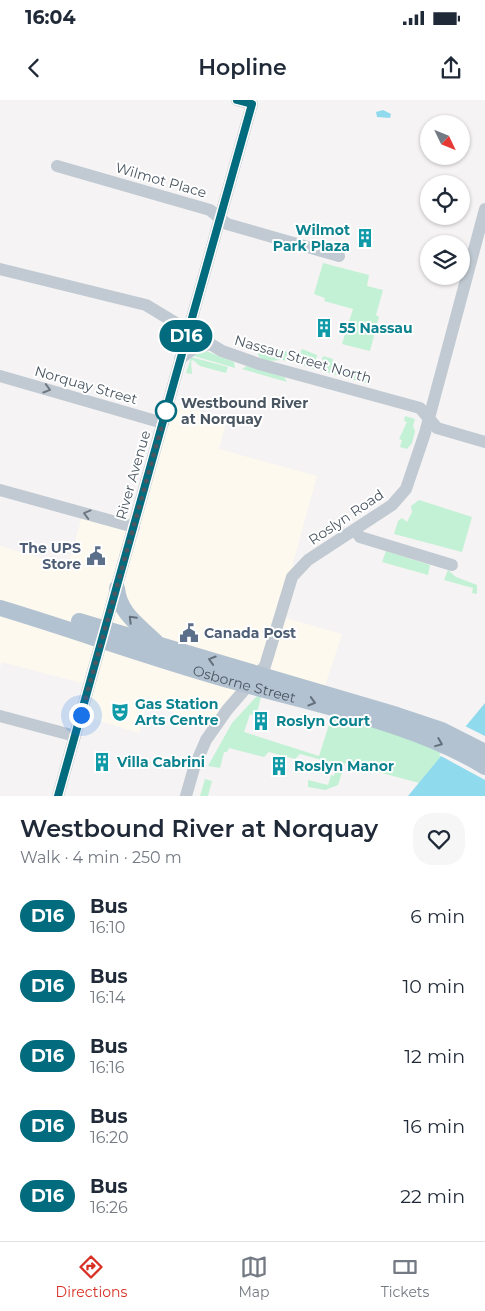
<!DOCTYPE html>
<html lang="en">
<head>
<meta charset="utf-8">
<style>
  body { margin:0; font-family:Montserrat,sans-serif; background:#f6f6f7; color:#1f2937; height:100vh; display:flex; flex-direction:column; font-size:19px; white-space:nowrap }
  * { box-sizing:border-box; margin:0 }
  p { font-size:16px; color:#747a83 }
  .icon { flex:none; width:28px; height:28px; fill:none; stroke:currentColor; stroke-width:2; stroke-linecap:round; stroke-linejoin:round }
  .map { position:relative; height:696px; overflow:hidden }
  .drawer { display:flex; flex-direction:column; background:#fff; flex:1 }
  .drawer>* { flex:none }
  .badge { padding:0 10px; border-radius:16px; font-size:18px; line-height:32px }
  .needle { width:32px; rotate:133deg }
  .controls { position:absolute; left:420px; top:15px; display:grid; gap:10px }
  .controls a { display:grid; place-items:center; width:50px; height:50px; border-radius:50%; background:#fff; box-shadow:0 1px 4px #0004; font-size:25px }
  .you { position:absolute; width:25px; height:25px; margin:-12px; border:4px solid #fff; border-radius:50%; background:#1a73e8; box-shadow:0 0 0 8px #1a73e833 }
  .map>.badge { position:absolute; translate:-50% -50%; box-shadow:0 0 0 2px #fff }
  .round { display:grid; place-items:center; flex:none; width:52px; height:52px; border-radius:20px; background:#f6f6f7 }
  .summary { display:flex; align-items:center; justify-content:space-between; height:85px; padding:0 20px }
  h1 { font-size:24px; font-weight:600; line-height:38px }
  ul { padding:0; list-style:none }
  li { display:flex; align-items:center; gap:15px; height:70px; padding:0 20px }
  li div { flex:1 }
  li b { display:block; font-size:19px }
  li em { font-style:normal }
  li .badge { min-width:55px; font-weight:700; text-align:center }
  .status { display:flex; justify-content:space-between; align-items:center; height:35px; padding:0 25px; background:#fff; direction:ltr }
  .status svg { height:14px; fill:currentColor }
  header { display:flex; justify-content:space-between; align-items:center; height:65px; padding:0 20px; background:#fff; font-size:22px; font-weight:600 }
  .dock { display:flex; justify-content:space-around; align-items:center; height:70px; border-top:1px solid #e0e1e3; background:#fff; font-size:14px; color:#747a83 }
  .dock a { display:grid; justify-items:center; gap:2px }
  .dock .current { color:#d93025 }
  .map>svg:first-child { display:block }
  .commercial { fill:#fdf9ef }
  .green { fill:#c3f1d5 }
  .water { fill:#90daee }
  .pier { fill:#f5f3f3 }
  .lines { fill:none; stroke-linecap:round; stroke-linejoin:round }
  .minor { stroke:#c1cad2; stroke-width:12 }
  .major { stroke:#b3c2d1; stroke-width:16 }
  .oneway { stroke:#6e7983 }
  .oneway2 { stroke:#64717d }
  .line-casing { stroke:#fff; stroke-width:11 }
  .line { stroke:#026c7e; stroke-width:8 }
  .walk { stroke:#4a5661; stroke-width:5; stroke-dasharray:0 9 }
  .stop-dot { fill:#fff; stroke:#026c7e; stroke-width:2.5 }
  .labels { text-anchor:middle; stroke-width:4; stroke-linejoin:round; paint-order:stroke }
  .street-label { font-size:14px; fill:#4a5661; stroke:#fff }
  .culture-label { font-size:14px; font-weight:bold; fill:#0d838f; stroke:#fff; text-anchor:start }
  .stop-label { font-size:14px; font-weight:bold; fill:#4a5661; stroke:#fff; text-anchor:start }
  .service-label { font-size:14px; font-weight:bold; fill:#4e5e75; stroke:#fff; text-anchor:end }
</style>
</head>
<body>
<div class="status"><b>16:04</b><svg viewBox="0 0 49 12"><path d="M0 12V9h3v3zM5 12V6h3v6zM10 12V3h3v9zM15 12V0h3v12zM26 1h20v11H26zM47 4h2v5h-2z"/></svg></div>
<header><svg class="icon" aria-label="back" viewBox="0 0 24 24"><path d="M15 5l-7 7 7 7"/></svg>Hopline<svg class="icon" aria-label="share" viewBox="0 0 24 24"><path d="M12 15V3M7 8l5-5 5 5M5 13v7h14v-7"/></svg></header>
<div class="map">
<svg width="485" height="696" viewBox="0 0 485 696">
  <rect width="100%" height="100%" fill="#f5f3f3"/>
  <polygon class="commercial" points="168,302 227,319 219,349 317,376 293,463 295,473 279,516 342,534 323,592 259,574 216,624 147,605 139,633 81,615 89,585 2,562 0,568 0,446 68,466 83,413 134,427"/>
  <g class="green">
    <polygon points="323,163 369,175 367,186 383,190 376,215 379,217 370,251 342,244 353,209 324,201 325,198 314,194"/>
    <path d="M261,244L299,255L302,249L317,255L314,269C304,266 291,260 281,260C272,260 264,264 258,255Z"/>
    <polygon points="206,251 234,262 235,268 194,256 194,253"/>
    <polygon points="323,256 333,259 332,264 371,275 368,284 319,270"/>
    <polygon points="191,257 228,267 226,273 200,266 193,260 191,261 192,274 186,273"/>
    <polygon points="247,266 284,277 287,282 242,269"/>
    <polygon points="405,316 415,319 413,326 415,331 412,343 407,349 400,347 402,340 399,339 407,322 404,321"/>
    <polygon points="419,400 472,417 462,452 394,434 398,421 402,418 407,422 412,412 411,406"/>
    <polygon points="386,451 430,465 428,475 382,462"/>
    <polygon points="448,470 456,477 477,485 477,494 472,493 473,488 444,480"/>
    <polygon points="257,596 261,597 256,616 250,614 244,632 319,656 334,609 445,652 419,683 345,663 338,685 325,690 308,687 308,680 328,685 331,675 334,676 337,664 300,654 295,659 269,652 264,657 229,648 227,652 224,652 220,668 208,666 232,623"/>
    <polygon points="205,679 212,681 208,696 200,696"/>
  </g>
  <g class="water">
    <polygon points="383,10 391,14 390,18 377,17 376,12"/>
    <polygon points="485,603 485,696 408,696"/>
  </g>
  <polygon class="pier" points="463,625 485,636 485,680 439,655"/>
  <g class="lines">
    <g class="minor">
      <polyline points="57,66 210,110 227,124 339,156"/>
      <polyline points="0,169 146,205 222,251 259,264 420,308 437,328 485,342"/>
      <polyline points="180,259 193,249 210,244"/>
      <polyline points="0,276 163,323"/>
      <polyline points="0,390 134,427"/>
      <polyline points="355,430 360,437 452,465"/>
      <polyline points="0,616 75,636"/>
      <polyline points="58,696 252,4 237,0"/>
      <polyline points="186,696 194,668 206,640 227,610 265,566 292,477 308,460 392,405 406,389 425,333 485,109"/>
    </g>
    <g class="major">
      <path d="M117,488C119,513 139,525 156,542"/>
      <path id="s1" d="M0,508C80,532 158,561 239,583C317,605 416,624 485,667"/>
      <polyline points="79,521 397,615 442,630 485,652"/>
    </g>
  </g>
  <defs><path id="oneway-chevron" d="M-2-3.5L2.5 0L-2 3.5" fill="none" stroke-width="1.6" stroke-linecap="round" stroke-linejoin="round" transform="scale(1.25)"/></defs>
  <g class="oneway">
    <use href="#oneway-chevron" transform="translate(47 289) rotate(16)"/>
    <use href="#oneway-chevron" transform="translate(87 414) rotate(-165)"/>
  </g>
  <g class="oneway2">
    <use href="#oneway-chevron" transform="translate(132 519) rotate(-135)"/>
    <use href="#oneway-chevron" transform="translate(212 560) rotate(-163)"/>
    <use href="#oneway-chevron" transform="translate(312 602) rotate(16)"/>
    <use href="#oneway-chevron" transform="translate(439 643) rotate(22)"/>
  </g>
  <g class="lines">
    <g class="line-casing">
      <polyline id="line" points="58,696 252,4 237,0"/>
    </g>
    <use href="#line" class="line"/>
    <polyline class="walk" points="81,615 166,311"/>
  </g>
  <defs>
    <g id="building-bare" transform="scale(1.5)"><path d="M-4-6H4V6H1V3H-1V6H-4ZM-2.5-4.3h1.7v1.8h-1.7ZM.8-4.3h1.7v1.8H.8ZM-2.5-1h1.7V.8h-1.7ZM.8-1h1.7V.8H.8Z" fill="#0f9aa8" stroke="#fff" stroke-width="2.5" paint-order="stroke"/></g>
    <g id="civic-bare" transform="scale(1.5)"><path d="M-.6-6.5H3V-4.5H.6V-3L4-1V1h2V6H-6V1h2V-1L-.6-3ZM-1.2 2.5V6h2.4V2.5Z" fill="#5c6f8a" stroke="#fff" stroke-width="2.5" paint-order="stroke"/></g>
    <g id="theatre-bare" transform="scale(1.5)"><path d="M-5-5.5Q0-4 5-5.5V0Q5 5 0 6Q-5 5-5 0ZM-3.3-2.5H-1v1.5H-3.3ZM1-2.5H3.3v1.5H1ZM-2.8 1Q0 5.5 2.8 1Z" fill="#0f9aa8" stroke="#fff" stroke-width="2.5" paint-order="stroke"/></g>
  </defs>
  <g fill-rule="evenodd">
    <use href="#building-bare" x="365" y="138"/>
    <use href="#building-bare" x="324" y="228"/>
    <use href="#civic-bare" x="96" y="456"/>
    <use href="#civic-bare" x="189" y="533"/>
    <use href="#theatre-bare" x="120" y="612"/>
    <use href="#building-bare" x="261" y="621"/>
    <use href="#building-bare" x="102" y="662"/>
    <use href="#building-bare" x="279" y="666"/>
  </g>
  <circle class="stop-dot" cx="166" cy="311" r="10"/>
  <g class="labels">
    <g class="street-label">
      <text transform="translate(161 80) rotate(16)" y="5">Wilmot Place</text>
      <text transform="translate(303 259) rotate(16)" y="5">Nassau Street North</text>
      <text transform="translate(86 285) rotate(16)" y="5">Norquay Street</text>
      <text transform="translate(133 375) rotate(-74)" y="5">River Avenue</text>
      <text transform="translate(346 417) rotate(-34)" y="5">Roslyn Road</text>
      <text dy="5" stroke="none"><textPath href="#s1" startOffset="256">Osborne Street</textPath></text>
    </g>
    <g class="culture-label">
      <text x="350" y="135" text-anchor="end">Wilmot<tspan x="350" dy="16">Park Plaza</tspan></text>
      <text x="339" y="233">55 Nassau</text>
      <text x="135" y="609">Gas Station<tspan x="135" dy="16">Arts Centre</tspan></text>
      <text x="276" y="626">Roslyn Court</text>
      <text x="117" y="667">Villa Cabrini</text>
      <text x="294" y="671">Roslyn Manor</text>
    </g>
    <g class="stop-label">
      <text x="181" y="308">Westbound River<tspan x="181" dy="16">at Norquay</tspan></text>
    </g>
    <g class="service-label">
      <text x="81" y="453">The UPS<tspan x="81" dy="16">Store</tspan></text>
      <text x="204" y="538" text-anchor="start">Canada Post</text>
    </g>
  </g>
</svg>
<div class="controls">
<a><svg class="needle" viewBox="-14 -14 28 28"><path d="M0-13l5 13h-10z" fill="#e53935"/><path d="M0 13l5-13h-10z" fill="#747a83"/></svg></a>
<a><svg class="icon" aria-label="locate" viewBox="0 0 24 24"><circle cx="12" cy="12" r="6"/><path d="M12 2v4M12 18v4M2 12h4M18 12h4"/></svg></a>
<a><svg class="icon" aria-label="layers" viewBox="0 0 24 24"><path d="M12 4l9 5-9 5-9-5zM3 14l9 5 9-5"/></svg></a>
</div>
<div class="you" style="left:81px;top:615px"></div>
<b class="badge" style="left:186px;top:236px;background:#026c7e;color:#fff">D16</b>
</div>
<section class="drawer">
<div class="summary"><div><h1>Westbound River at Norquay</h1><p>Walk · 4 min · 250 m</p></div><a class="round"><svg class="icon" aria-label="heart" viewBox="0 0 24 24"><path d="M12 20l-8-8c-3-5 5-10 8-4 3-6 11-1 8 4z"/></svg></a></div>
<ul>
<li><span class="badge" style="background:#026c7e;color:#fff">D16</span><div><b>Bus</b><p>16:10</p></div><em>6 min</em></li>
<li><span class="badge" style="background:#026c7e;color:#fff">D16</span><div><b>Bus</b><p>16:14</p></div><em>10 min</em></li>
<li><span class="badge" style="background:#026c7e;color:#fff">D16</span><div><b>Bus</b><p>16:16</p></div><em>12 min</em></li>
<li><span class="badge" style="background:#026c7e;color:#fff">D16</span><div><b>Bus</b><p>16:20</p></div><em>16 min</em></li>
<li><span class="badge" style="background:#026c7e;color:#fff">D16</span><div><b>Bus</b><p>16:26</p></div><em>22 min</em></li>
</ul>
</section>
<nav class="dock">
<a class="current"><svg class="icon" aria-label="directions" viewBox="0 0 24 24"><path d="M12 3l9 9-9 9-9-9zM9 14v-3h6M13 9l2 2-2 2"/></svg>Directions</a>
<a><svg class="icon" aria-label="map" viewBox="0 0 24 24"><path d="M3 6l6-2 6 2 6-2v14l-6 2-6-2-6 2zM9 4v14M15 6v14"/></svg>Map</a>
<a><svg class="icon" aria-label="tickets" viewBox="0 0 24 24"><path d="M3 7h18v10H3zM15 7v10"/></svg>Tickets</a>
</nav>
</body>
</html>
